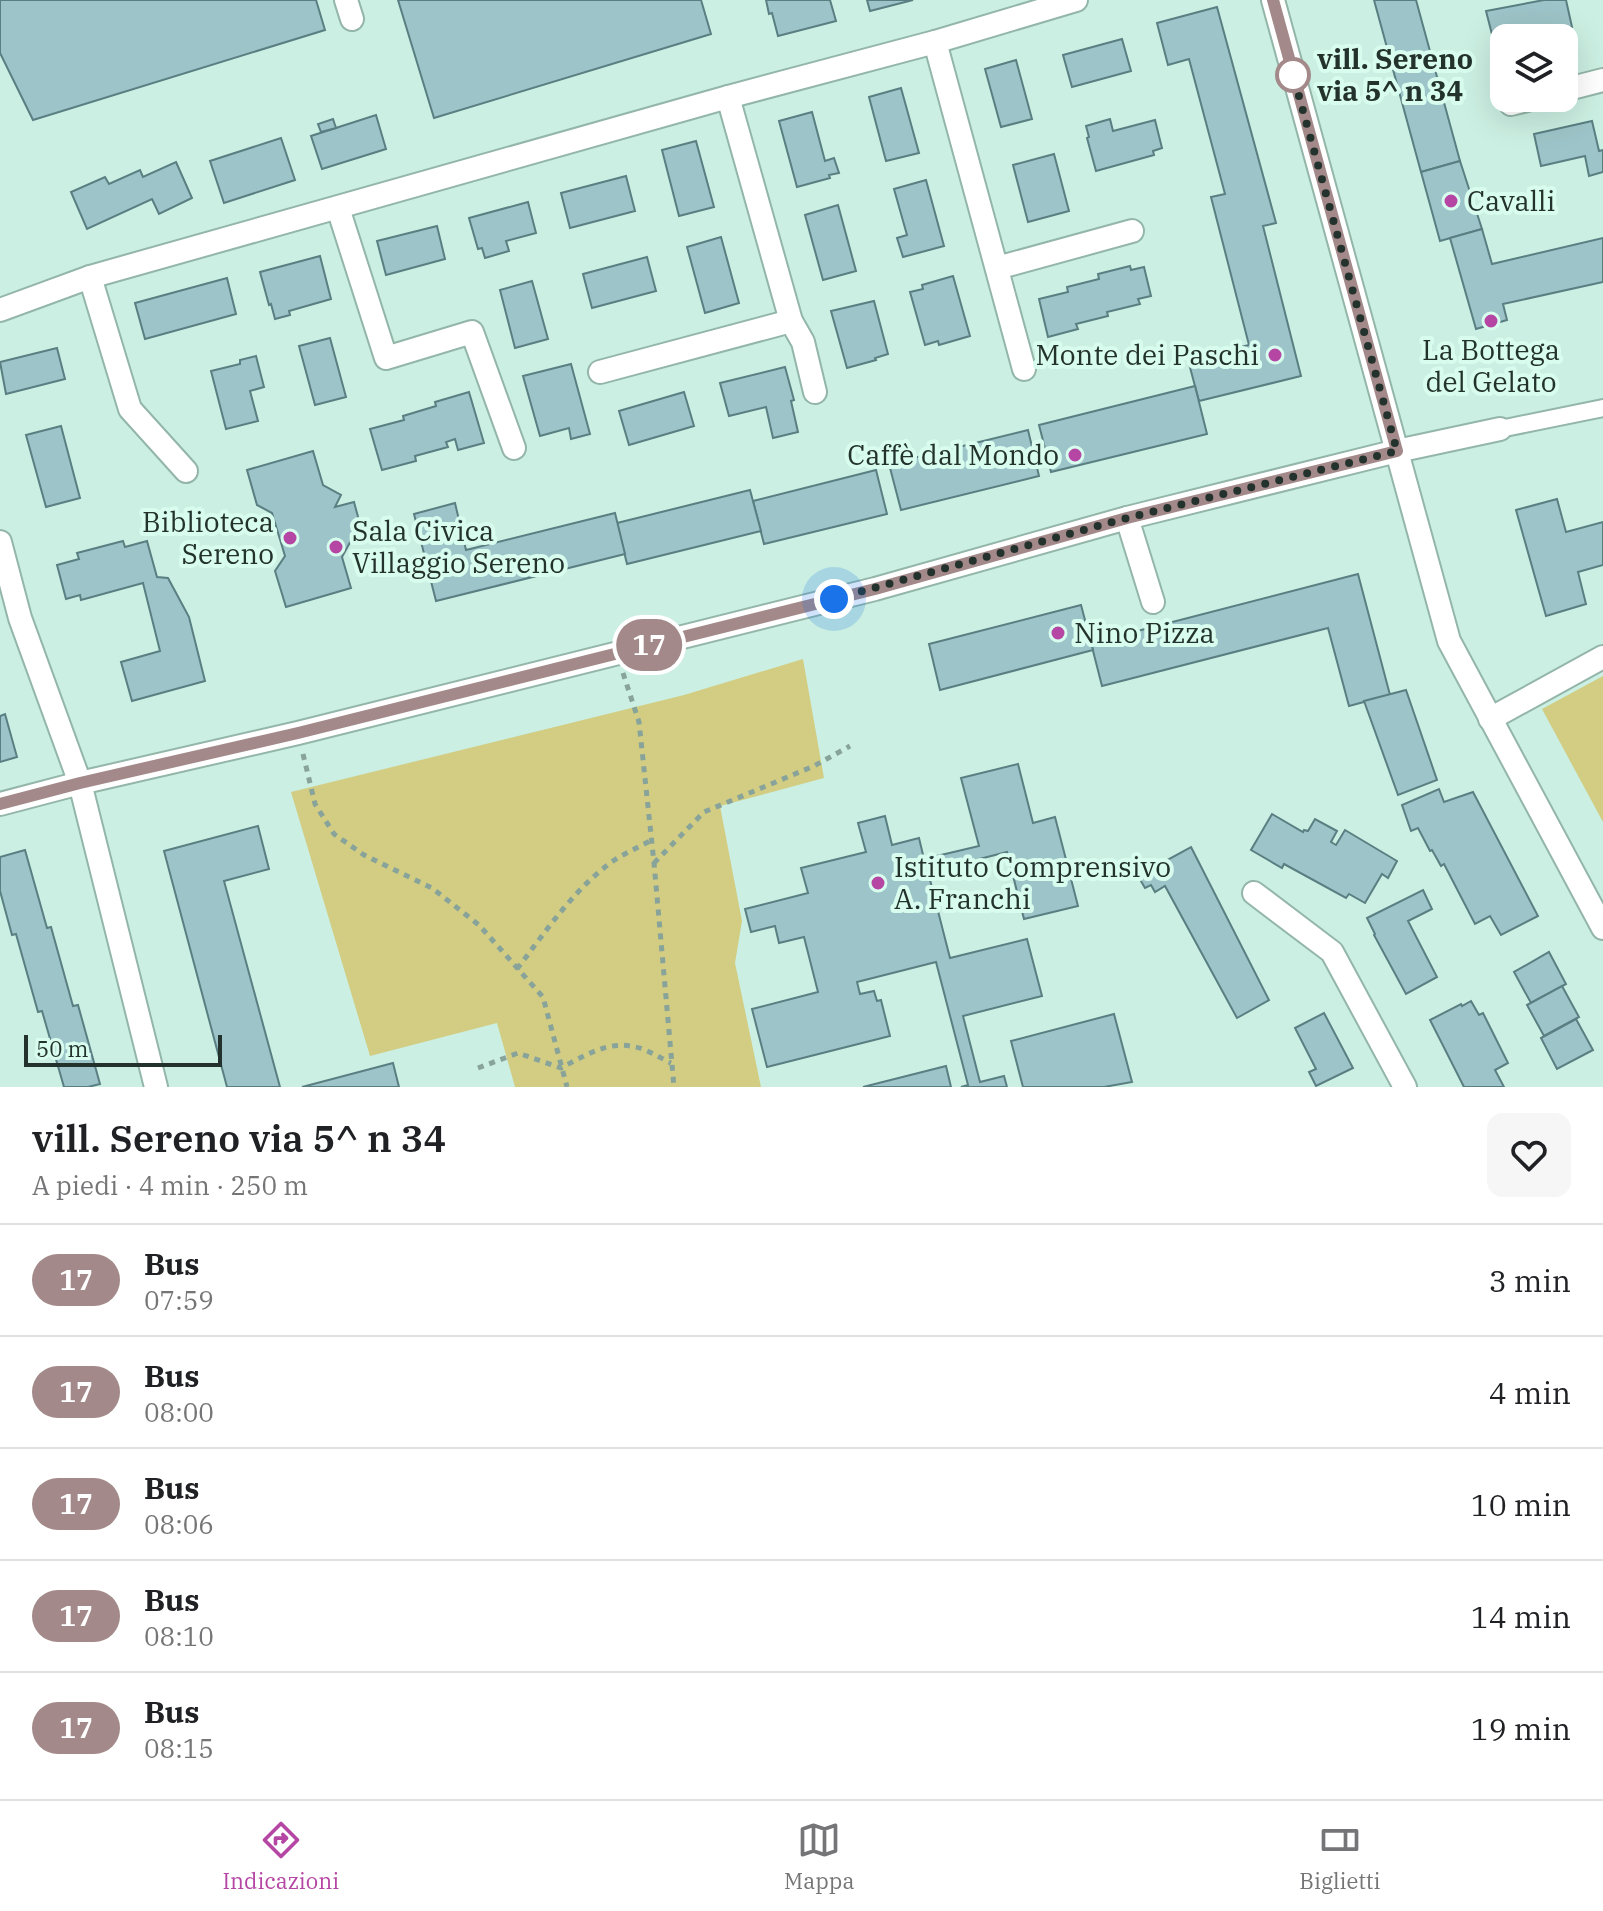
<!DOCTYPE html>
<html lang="it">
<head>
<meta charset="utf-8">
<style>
  body { margin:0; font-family:"IBM Plex Serif",serif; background:#f6f6f6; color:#202124; height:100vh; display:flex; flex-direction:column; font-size:30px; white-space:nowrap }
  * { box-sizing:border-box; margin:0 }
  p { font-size:26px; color:#757577 }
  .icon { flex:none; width:44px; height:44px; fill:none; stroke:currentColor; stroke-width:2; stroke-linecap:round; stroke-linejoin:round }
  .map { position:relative; height:1087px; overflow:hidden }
  .drawer { display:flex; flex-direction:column; background:#fff; flex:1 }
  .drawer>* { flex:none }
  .badge { padding:0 16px; border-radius:26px; font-size:28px; line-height:52px }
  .buttons { position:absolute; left:1490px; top:24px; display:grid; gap:16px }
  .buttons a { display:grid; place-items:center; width:88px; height:88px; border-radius:16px; background:#fff; box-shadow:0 8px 32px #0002; font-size:40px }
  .scale { position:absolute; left:24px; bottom:20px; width:198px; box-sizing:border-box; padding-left:8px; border:4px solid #24322d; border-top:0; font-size:22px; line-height:28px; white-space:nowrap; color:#24322d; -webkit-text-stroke:6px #d8fdef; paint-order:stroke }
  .you { position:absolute; width:40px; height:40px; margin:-20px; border:6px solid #fff; border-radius:50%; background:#1a73e8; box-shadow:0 0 0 12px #1a73e833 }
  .map>.badge { position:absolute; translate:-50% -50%; box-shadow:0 0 0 4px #fff }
  .round { display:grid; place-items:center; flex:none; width:84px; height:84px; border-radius:16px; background:#f6f6f6 }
  .headline { display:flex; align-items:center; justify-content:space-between; height:136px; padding:0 32px }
  h1 { font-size:38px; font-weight:600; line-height:60px }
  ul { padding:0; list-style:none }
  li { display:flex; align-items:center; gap:24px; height:112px; padding:0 32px; border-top:2px solid #e0e0e0 }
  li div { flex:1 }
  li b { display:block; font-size:30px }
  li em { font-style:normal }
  li .badge { min-width:88px; font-weight:700; text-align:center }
  .tabs { display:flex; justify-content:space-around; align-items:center; height:112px; border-top:2px solid #e0e0e0; background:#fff; font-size:22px; color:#757577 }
  .tabs a { display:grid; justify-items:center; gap:4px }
  .tabs .on { color:#b546a4 }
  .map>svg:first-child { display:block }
  .green { fill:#d2cd83 }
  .building { fill:#9dc4c8; stroke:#5a7f82; stroke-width:2 }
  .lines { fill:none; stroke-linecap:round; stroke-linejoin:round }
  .pedestrian-casing { stroke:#93b6a9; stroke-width:20 }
  .minor-casing { stroke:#93b6a9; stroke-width:26 }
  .path { stroke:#88a399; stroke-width:5; stroke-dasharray:6 6; stroke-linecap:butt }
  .pedestrian { stroke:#fff; stroke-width:16 }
  .minor { stroke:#fff; stroke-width:22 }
  .line-casing { stroke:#fff; stroke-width:18 }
  .line { stroke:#a38989; stroke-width:12 }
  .walk { stroke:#24322d; stroke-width:8; stroke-dasharray:0 14.4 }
  .stop-dot { fill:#fff; stroke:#a38989; stroke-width:4 }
  .poi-dot { fill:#b546a4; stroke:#d8fdef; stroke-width:3 }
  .labels { text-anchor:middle; stroke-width:8; stroke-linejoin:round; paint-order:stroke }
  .stop-label { font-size:28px; font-weight:bold; fill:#24322d; stroke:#d8fdef; text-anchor:start }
  .poi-label { font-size:28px; fill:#24322d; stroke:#d8fdef; text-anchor:start }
</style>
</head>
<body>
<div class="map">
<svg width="1603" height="1087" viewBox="0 0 1603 1087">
  <rect width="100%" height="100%" fill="#cbefe2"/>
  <g class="green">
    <polygon points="803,659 824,778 720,806 742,921 735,963 761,1087 515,1087 497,1023 370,1056 291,792 684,695"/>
    <polygon points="1603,676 1603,822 1542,709"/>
  </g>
  <g class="building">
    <polygon points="0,0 316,0 325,30 33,120 0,53"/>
    <polygon points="398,0 701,0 711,34 434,118"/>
    <polygon points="766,0 830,0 836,21 778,36 772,13 769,14"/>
    <polygon points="867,0 913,0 870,11"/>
    <polygon points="1374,0 1416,0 1460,161 1421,172"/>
    <polygon points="1544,0 1566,0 1572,27 1523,38 1504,38 1504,44 1495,46 1486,11"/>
    <polygon points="1217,7 1276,223 1263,226 1301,376 1199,401 1188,360 1249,345 1211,197 1225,194 1189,59 1168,65 1157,23"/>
    <polygon points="1122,39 1131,71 1072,87 1063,55"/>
    <polygon points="1016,60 1032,119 1001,127 985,69"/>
    <polygon points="901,88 919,153 886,161 869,97"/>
    <polygon points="812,112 825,161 834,158 839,173 829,175 830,178 797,187 779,121"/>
    <polygon points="376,115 386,149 322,169 311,136"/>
    <polygon points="333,119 336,128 321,132 318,124"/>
    <polygon points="1110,119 1113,131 1155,120 1162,148 1153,151 1154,155 1096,171 1087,138 1089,137 1086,126"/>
    <polygon points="1592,121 1599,151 1603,150 1603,172 1589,176 1585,156 1541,166 1534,134"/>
    <polygon points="281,138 295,180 224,203 210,161"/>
    <polygon points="696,141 714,207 679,216 662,150"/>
    <polygon points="1054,154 1069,211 1028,222 1013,165"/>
    <polygon points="1460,161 1482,229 1440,241 1421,172"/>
    <polygon points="176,162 192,198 159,214 152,199 87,229 71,192 105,177 109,184 140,170 143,177"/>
    <polygon points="626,176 635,211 570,228 561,193"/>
    <polygon points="926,180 944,246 903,257 897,238 907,235 894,189"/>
    <polygon points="528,202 536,233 506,241 509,251 485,258 482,248 478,249 469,218"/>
    <polygon points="838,205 856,271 823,280 805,215"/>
    <polygon points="437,226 445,259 386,275 377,241"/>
    <polygon points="1482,229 1492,264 1603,238 1603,282 1503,304 1507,320 1476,329 1450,238"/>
    <polygon points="721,237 739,303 705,313 687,247"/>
    <polygon points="320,256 331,299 289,311 290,315 275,319 271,304 269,305 260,272"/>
    <polygon points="647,257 656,291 592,308 583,274"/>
    <polygon points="1130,266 1131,270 1144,267 1151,296 1138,299 1140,304 1107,312 1108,316 1076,324 1078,329 1048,337 1039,299 1068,292 1067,287 1099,279 1098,274"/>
    <polygon points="953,276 970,336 939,345 938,341 925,345 910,292 923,289 922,285"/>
    <polygon points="227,278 236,314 145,339 135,303"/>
    <polygon points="532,281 548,339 515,348 500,290"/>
    <polygon points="874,301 888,354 875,358 876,360 847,368 831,311"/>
    <polygon points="330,338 346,397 315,405 299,346"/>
    <polygon points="57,348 65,379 6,394 0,362"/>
    <polygon points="256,356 264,387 250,391 258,421 226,429 211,371 240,364 240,360"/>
    <polygon points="571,364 590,434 571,439 569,428 540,436 523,376"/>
    <polygon points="785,367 794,400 791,401 798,432 773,438 766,407 729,416 720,383"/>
    <polygon points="1195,386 1207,434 1051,472 1039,425"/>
    <polygon points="469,392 484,443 458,450 455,439 446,442 448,447 415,456 416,461 382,470 370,429 404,420 403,416 436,406 435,402"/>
    <polygon points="684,392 694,426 629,445 619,411"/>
    <polygon points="61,426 80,498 46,507 26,435"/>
    <polygon points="1028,430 1039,476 901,510 889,464"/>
    <polygon points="313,451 323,485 341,495 335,507 354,502 360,524 342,557 351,588 286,607 275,571 285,556 272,513 257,505 247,470"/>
    <polygon points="876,470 887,514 764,544 753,501"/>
    <polygon points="750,490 761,531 627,564 617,523"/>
    <polygon points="1557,499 1566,532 1603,522 1603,565 1578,572 1586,604 1546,616 1516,510"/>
    <polygon points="455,503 466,550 615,513 625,554 436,601 414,514"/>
    <polygon points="123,541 125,547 147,541 157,577 168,578 189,617 205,681 132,701 121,662 160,651 143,583 81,600 80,595 66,599 57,565 79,559 77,553"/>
    <polygon points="1358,574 1390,695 1349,706 1328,628 1102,686 1091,643"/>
    <polygon points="1081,605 1093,650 940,690 929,644"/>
    <polygon points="1406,690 1437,780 1398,795 1364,701"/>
    <polygon points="5,714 17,757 0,762 0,716"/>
    <polygon points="1018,764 1033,823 1055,817 1078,906 1024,919 1007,852 928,872 950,958 1027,939 1042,996 963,1016 980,1082 1004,1076 1007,1087 961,1087 968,1085 936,962 857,982 860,994 874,991 877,1001 881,1000 890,1036 767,1067 752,1009 818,992 804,937 779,943 775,926 751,932 745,909 808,893 801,868 866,852 858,823 885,816 892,845 919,838 924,859 979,846 961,778"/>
    <polygon points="1439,789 1444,802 1473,792 1538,916 1501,935 1490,916 1475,924 1444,864 1441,866 1432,850 1430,851 1418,828 1411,831 1402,805"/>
    <polygon points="1272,814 1303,832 1304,830 1308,831 1315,819 1337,831 1331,842 1336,845 1345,830 1397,861 1388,878 1382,874 1365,903 1349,894 1346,898 1284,864 1282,868 1251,850"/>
    <polygon points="258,826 269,869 224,881 280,1087 227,1087 164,851"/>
    <polygon points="1191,847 1269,1000 1237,1018 1165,886 1155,892 1151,885 1145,888 1138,876"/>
    <polygon points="25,850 47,928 51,927 73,1006 78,1005 100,1084 88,1087 64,1087 42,1011 38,1012 16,934 12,935 0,891 0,857"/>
    <polygon points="1423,890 1432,909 1408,921 1437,977 1406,994 1374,935 1375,934 1367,918"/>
    <polygon points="1549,952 1566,984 1531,1003 1514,972"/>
    <polygon points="1562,986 1579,1017 1544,1036 1527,1005"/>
    <polygon points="1471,1001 1479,1015 1483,1013 1508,1063 1495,1070 1504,1087 1464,1087 1430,1020 1461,1004 1462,1006"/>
    <polygon points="1324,1013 1353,1068 1316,1086 1309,1072 1316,1069 1295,1028"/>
    <polygon points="1114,1014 1132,1082 1104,1087 1023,1087 1011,1041"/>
    <polygon points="1576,1019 1593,1050 1557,1069 1541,1038"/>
    <polygon points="393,1063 399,1087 302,1087"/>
    <polygon points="946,1066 951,1087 863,1087"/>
  </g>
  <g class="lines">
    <g class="pedestrian-casing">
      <polyline id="pedestrian" points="1500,429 1603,408"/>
    </g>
    <g class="minor-casing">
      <g id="minor">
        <polyline points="346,0 352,19"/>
        <polyline points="1273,0 1449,641 1603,928"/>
        <polyline points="935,42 1024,369"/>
        <polyline points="1564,90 1603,80"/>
        <polyline points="728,97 791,321 803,342 815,392"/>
        <polyline points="1511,104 1535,98"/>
        <polyline points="338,208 386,358 472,332 514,448"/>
        <polyline points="997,268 1132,231"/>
        <polyline points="90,277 130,409 186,471"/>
        <polyline points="0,310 90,277 728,97 935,42 1076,0"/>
        <polyline points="600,372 791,321"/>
        <polyline points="1127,518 1153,602"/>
        <polyline points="0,542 20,618 80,783 156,1087"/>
        <polyline points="1490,719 1603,657"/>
        <polyline points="0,804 80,783 298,733 875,589 1127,518 1397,451 1500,429"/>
        <polyline points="1254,893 1332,952 1405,1087"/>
      </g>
    </g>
    <g class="path">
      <polyline points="623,673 639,722 654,863 674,1087"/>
      <polyline points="303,754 315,804 334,834 364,855 432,888 479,925 543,997 567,1087"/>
      <polyline points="654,863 704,812 814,766 850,746"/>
      <path d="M517,969C546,931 574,889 613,861C625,853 639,847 652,840"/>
      <path d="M478,1068L518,1053L561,1068C584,1056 609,1040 635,1047C647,1049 660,1058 671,1063"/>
    </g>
    <use href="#pedestrian" class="pedestrian"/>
    <use href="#minor" class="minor"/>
  </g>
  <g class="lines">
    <g class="line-casing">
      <polyline id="line" points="0,804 80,783 298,733 875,589 1127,518 1397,451 1273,0"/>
    </g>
    <use href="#line" class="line"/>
    <polyline class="walk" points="834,599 1127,518 1397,451 1289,60 1293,75"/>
  </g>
  <circle class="stop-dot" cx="1293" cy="75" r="16"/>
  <g class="poi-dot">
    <circle cx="1451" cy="201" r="8"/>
    <circle cx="1491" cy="321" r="8"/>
    <circle cx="1275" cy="355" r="8"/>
    <circle cx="1075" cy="455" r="8"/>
    <circle cx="290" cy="538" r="8"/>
    <circle cx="336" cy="547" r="8"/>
    <circle cx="1058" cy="633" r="8"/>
    <circle cx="878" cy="883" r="8"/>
  </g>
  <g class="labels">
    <g class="stop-label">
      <text x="1317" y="69">vill. Sereno<tspan x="1317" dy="32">via 5^ n 34</tspan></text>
    </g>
    <g class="poi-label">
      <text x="1467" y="211">Cavalli</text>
      <text x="1491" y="360" text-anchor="middle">La Bottega<tspan x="1491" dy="32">del Gelato</tspan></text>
      <text x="1259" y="365" text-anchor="end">Monte dei Paschi</text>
      <text x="1059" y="465" text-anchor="end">Caffè dal Mondo</text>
      <text x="274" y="532" text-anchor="end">Biblioteca<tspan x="274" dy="32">Sereno</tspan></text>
      <text x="352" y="541">Sala Civica<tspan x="352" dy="32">Villaggio Sereno</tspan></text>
      <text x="1074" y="643">Nino Pizza</text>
      <text x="894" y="877">Istituto Comprensivo<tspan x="894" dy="32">A. Franchi</tspan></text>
    </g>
  </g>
</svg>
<div class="buttons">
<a><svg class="icon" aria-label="layers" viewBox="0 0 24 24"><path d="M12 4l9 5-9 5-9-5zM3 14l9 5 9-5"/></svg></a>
</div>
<div class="scale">50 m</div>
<div class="you" style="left:834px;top:599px"></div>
<b class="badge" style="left:649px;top:645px;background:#a38989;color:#fff">17</b>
</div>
<section class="drawer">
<div class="headline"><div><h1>vill. Sereno via 5^ n 34</h1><p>A piedi · 4 min · 250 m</p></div><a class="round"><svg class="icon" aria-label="heart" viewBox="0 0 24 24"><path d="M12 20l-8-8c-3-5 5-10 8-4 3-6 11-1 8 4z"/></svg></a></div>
<ul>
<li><span class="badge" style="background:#a38989;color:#fff">17</span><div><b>Bus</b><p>07:59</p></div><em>3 min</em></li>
<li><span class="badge" style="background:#a38989;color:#fff">17</span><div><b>Bus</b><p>08:00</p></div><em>4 min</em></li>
<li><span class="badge" style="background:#a38989;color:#fff">17</span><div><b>Bus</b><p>08:06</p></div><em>10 min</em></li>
<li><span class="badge" style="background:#a38989;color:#fff">17</span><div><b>Bus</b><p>08:10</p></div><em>14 min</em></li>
<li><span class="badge" style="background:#a38989;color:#fff">17</span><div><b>Bus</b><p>08:15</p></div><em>19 min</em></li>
</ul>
</section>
<nav class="tabs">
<a class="on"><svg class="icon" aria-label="directions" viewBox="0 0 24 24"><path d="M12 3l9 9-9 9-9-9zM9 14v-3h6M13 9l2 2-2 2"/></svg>Indicazioni</a>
<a><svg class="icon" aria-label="map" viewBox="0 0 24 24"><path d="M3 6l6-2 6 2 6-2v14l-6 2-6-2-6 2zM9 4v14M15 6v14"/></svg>Mappa</a>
<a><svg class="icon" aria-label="tickets" viewBox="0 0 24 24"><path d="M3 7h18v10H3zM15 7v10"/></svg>Biglietti</a>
</nav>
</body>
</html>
